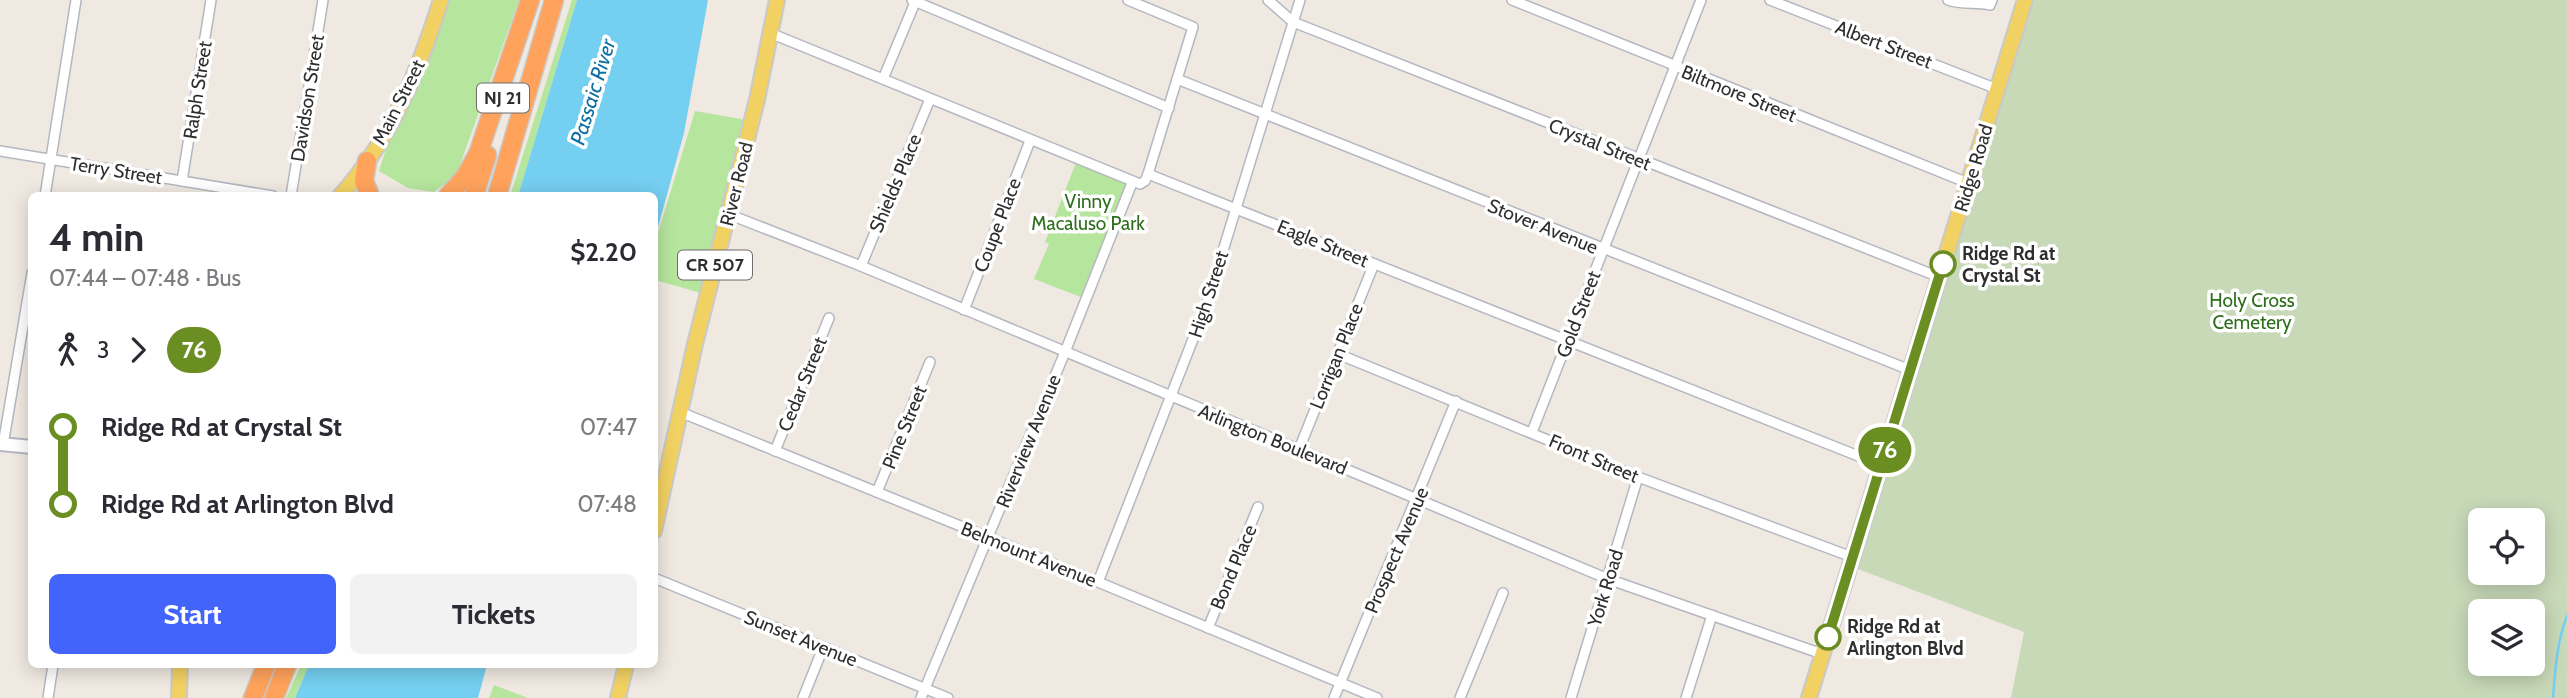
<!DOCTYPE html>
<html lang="en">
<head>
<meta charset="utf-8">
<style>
  body { margin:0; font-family:Cabin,sans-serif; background:#f2f2f3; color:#2b2b33; height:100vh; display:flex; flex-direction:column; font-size:26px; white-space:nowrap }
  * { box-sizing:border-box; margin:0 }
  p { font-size:23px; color:#7c7c81 }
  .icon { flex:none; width:38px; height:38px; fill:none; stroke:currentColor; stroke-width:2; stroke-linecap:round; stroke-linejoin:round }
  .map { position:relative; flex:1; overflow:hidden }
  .details { position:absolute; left:28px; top:192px; width:630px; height:476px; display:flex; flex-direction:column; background:#fff; border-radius:10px; box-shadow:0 4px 18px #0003 }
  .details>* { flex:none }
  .badge { padding:0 14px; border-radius:23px; font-size:24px; line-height:46px }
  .controls { position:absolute; left:2468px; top:508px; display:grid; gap:14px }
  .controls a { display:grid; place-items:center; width:77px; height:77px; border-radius:10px; background:#fff; box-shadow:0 4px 18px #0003; font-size:35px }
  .map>.badge { position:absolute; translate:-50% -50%; box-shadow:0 0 0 4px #fff }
  .legs { display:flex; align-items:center; gap:10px; height:77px; padding:0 21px; font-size:23px }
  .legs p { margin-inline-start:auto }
  .head { display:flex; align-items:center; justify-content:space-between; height:119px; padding:0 21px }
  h1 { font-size:38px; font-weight:700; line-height:52px }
  .button { display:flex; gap:14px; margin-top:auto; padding:14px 21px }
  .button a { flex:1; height:80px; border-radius:10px; background:#4264fb; color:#fff; font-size:28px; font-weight:700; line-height:80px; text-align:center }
  .button a+a { background:#f2f2f3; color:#2b2b33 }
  ul { padding:0 21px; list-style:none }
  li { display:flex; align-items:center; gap:24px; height:77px; font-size:26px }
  li i { display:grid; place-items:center; width:10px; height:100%; margin:0 9px; background:currentColor }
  li i::after { content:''; width:18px; height:18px; margin:-9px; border:5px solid; border-radius:50%; background:#fff }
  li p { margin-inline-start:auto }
  li:first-child i { background:linear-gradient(#0000 50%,currentColor 0) }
  li:last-child i { background:linear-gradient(currentColor 50%,#0000 0) }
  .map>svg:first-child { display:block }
  .green { fill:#b6e59e }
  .cemetery { fill:#c8d9b8; fill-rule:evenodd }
  .water { fill:#75cff0 }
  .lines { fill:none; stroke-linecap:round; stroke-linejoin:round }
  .stream { stroke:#75cff0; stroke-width:2.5 }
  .street-casing { stroke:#b4b7c1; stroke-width:12 }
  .secondary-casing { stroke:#b4b7c1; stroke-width:16 }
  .primary-casing { stroke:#c9c9c9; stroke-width:18 }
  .highway-casing { stroke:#c9c9c9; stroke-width:21 }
  .street { stroke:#fff; stroke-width:9 }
  .secondary { stroke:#fff; stroke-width:12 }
  .primary { stroke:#f2d163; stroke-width:14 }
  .highway { stroke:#ffa35c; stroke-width:18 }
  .line-1-casing { stroke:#fff; stroke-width:16 }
  .line-1 { stroke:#6b8e23; stroke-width:10 }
  .stop-1-dot { fill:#fff; stroke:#6b8e23; stroke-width:3.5 }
  .labels { text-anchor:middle; stroke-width:7; stroke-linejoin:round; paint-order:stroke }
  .shield { fill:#fff; stroke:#6d6d6d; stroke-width:2 }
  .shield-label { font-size:18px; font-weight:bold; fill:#2e2e2e }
  .street-label { font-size:19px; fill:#2e2e2e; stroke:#fff }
  .park-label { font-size:19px; fill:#2c6e1b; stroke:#fff }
  .stop-label { font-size:19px; font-weight:bold; fill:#2e2e2e; stroke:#fff; text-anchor:start }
  .water-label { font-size:21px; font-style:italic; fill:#0d6fa3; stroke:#fff }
</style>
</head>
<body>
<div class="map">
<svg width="2567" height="698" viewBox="0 0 2567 698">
  <rect width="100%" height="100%" fill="#efe9e1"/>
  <g class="green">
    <polygon points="446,0 519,0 455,179 454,177 434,192 408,188 379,171 391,133"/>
    <polygon points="572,0 577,0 518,196 510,196"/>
    <polygon points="695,111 752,121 708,295 655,280 655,250 659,230"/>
    <polygon points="1077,160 1132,183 1086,299 1034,279 1049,244 1045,242"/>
    <polygon points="301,665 309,665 295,698 286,698"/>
    <polygon points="494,685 528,698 489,698"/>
  </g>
  <path class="cemetery" d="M2025,0H2567V698H2011L2024,632L1850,566ZM2480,520H2532V572H2480ZM2480,611H2532V663H2480Z"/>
  <g class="water">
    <polygon points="577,0 708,0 684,133 655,238 654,196 518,196"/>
    <polygon points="309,665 487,665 478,698 295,698"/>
  </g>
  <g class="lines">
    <path class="stream" d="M2553,698C2555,671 2557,641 2567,616"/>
    <g class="street-casing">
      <g id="street">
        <polyline points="912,0 1169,108"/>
        <polyline points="1268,0 1293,22 1939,277"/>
        <polyline points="1512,0 1968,183"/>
        <polyline points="1770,0 1997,89"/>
        <path d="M1948,0C1961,5 1976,2 1990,5L1992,0"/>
        <polyline points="770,33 1140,184 1145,181 1148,174 1193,27 1128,0"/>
        <polyline points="883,79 916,0"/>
        <polyline points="1177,79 1910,370"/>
        <polyline points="0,151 273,196"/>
        <polyline points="1148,174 1881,465"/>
        <polyline points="182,181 211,0"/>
        <polyline points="45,196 76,0"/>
        <polyline points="291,196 323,0"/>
        <polyline points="728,214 861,266 1608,579 1822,654"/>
        <polyline points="861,266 930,99"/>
        <polyline points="964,310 1030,141"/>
        <polyline points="1338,354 1638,477 1852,557"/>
        <polyline points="680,412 1098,582 1377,698"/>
        <polyline points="1532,432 1701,0"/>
        <polyline points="3,445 32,273"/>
        <polyline points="1299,449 1374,264"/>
        <polyline points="775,451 829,318"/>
        <polyline points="877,492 930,362"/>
        <polyline points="654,578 948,698"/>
        <polyline points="1098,582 1206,306 1300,0"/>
        <polyline points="1208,628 1258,507"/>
        <polyline points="48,698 53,665"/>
        <polyline points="803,698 823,648"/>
        <polyline points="921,698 1065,352 1132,183"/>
        <polyline points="1334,698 1456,401"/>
        <polyline points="1460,698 1503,593"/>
        <polyline points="1571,698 1638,477"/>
        <polyline points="1686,698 1712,615"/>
      </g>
    </g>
    <g class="secondary-casing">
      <polyline id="secondary" points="0,444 32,447"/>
    </g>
    <g class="primary-casing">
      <g id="primary">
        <path d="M340,196C390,141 419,70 441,0"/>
        <polyline points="654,531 695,344 757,100 777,0"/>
        <polyline points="179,698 180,665"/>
        <polyline points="618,698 626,665"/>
        <polyline points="1809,698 2025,0"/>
      </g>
    </g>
    <g class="highway-casing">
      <g id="highway">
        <polyline points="367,161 364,181 370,196"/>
        <polyline points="448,196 465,177 478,154 530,0"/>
        <polyline points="474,196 487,155"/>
        <polyline points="497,196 554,0"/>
        <polyline points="253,698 266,665"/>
        <polyline points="274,698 287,665"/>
      </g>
    </g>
    <use href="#street" class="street"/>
    <use href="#secondary" class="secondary"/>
    <use href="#primary" class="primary"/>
    <use href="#highway" class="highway"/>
  </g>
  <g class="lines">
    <g class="line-1-casing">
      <polyline id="line-1" points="1828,637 1943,264"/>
    </g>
    <use href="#line-1" class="line-1"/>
  </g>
  <g class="stop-1-dot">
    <circle cx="1943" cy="264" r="12"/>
    <circle cx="1828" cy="637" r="12"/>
  </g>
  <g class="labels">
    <g class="shield">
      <rect x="477" y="83.5" width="52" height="29" rx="5"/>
      <rect x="678" y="250.5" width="74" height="29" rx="5"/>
    </g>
    <g class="shield-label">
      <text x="503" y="104">NJ 21</text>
      <text x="715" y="271">CR 507</text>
    </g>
    <g class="street-label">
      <text transform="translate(1884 44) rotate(21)" y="7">Albert Street</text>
      <text transform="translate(197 90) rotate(-81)" y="7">Ralph Street</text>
      <text transform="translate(1739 93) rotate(22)" y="7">Biltmore Street</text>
      <text transform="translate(307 98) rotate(-81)" y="7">Davidson Street</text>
      <text transform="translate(398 102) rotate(-63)" y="7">Main Street</text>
      <text transform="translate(1600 144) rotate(22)" y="7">Crystal Street</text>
      <text transform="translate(1973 168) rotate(-73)" y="7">Ridge Road</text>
      <text transform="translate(116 170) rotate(9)" y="7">Terry Street</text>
      <text transform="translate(895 183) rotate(-67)" y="7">Shields Place</text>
      <text transform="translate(736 184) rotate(-76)" y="7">River Road</text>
      <text transform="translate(997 225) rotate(-69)" y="7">Coupe Place</text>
      <text transform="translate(1543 226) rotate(22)" y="7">Stover Avenue</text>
      <text transform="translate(1323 243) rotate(22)" y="7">Eagle Street</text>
      <text transform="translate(1208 294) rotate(-72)" y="7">High Street</text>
      <text transform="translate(1578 314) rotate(-69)" y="7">Gold Street</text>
      <text transform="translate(1336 356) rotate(-68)" y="7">Lorrigan Place</text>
      <text transform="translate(802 384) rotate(-68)" y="7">Cedar Street</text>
      <text transform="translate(904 427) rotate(-68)" y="7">Pine Street</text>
      <text transform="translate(1273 439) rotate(22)" y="7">Arlington Boulevard</text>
      <text transform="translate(1028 441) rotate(-68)" y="7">Riverview Avenue</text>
      <text transform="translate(1594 458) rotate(23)" y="7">Front Street</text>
      <text transform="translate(1396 550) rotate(-67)" y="7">Prospect Avenue</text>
      <text transform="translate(1029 554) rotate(22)" y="7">Belmount Avenue</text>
      <text transform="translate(1233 567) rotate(-67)" y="7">Bond Place</text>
      <text transform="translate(1605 588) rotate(-73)" y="7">York Road</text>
      <text transform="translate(801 638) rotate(22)" y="7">Sunset Avenue</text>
    </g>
    <g class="park-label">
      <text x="1088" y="208">Vinny<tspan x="1088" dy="22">Macaluso Park</tspan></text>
      <text x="2252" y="307">Holy Cross<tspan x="2252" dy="22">Cemetery</tspan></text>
    </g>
    <g class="stop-label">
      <text x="1962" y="260">Ridge Rd at<tspan x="1962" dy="22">Crystal St</tspan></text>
      <text x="1847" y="633">Ridge Rd at<tspan x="1847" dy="22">Arlington Blvd</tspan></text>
    </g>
    <g class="water-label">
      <text transform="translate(593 92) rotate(-73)" y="7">Passaic River</text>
    </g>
  </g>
</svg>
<div class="controls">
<a><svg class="icon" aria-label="locate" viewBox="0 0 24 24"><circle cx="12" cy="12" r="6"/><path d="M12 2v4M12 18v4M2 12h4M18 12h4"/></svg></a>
<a><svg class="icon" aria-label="layers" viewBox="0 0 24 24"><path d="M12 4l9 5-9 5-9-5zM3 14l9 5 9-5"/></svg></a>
</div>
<b class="badge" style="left:1885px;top:450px;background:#6b8e23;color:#fff">76</b>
<section class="details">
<div class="head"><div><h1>4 min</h1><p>07:44 – 07:48 · Bus</p></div><b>$2.20</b></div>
<div class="legs"><svg class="icon" aria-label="walk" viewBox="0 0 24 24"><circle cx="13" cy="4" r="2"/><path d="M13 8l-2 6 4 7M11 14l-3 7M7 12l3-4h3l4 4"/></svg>3<svg class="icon" aria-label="forward" viewBox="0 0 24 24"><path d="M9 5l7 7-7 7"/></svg><b class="badge" style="background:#6b8e23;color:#fff">76</b></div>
<ul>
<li><i style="color:#6b8e23"></i><b>Ridge Rd at Crystal St</b><p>07:47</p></li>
<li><i style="color:#6b8e23"></i><b>Ridge Rd at Arlington Blvd</b><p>07:48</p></li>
</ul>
<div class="button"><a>Start</a><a>Tickets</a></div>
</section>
</div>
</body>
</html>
